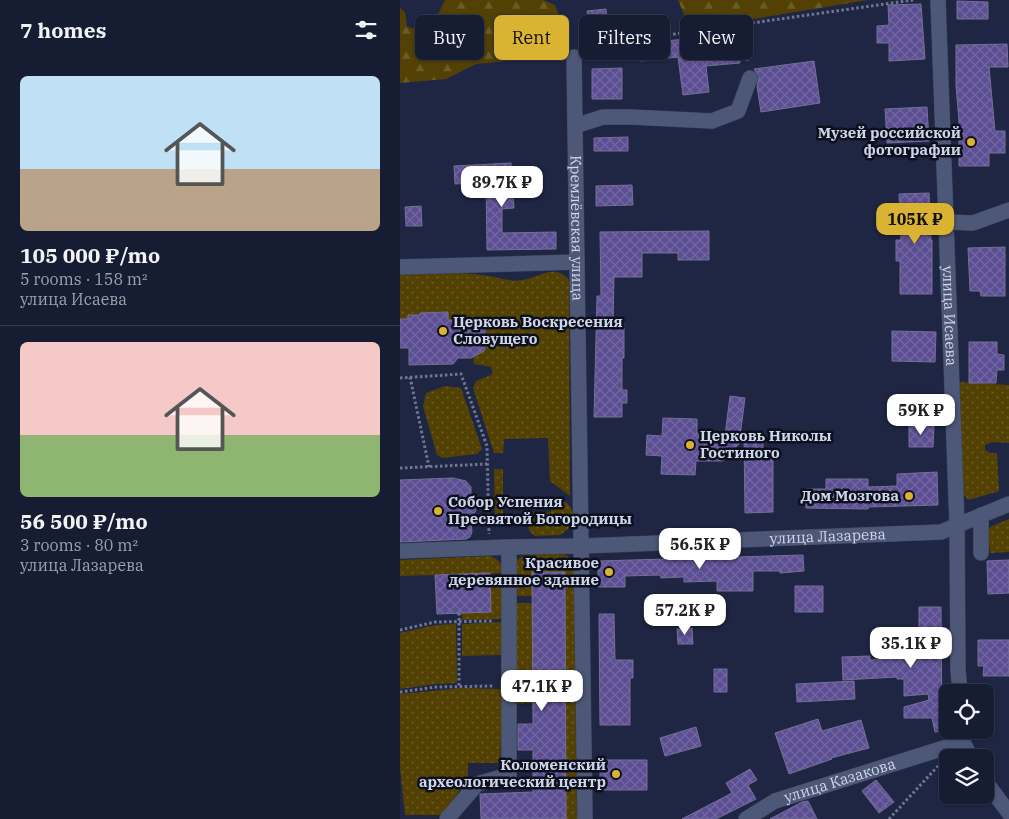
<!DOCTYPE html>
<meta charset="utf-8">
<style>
:root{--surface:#161c32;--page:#23293e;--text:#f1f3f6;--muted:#9ea1ac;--line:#353a4d;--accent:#dab333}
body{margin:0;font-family:"IBM Plex Serif",serif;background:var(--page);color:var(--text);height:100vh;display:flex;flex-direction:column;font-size:19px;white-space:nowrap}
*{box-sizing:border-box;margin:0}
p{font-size:16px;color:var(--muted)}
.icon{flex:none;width:28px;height:28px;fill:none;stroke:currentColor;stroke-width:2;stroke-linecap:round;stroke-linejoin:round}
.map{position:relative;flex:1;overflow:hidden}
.panel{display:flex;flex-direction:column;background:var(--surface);width:400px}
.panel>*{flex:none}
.hud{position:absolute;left:15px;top:15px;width:475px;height:45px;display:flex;gap:10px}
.tools{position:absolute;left:539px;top:684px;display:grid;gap:10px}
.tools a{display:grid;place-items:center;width:55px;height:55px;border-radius:8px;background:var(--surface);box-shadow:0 1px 4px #0004,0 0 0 1px var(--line);font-size:25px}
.price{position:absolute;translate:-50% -42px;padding:0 11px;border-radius:10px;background:#fff;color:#222;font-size:16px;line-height:32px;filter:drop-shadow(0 1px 2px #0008)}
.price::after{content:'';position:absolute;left:50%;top:30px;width:15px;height:11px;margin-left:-8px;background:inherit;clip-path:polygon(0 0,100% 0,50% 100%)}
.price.selected{background:var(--accent);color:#111}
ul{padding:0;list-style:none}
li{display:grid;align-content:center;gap:10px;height:265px;padding:0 20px}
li+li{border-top:1px solid var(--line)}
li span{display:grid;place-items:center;height:155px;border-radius:8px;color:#555}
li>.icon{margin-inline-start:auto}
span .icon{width:90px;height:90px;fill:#fffc;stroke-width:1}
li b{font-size:21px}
h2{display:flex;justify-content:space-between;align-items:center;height:60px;padding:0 20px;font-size:21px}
.pill{padding:0 18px;border-radius:8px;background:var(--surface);box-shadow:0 1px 4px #0004,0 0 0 1px var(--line);font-size:18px;line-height:45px}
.pill.selected{background:var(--accent);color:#111}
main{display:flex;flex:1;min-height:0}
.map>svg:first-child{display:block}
.green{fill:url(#green-dots)}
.forest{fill:url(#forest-firs)}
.building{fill:url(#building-cross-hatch);stroke:#757093}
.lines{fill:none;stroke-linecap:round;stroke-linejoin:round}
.minor-casing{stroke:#3c425a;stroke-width:16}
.path{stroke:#707790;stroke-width:3;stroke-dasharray:2.5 2.5;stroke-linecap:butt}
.minor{stroke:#4d5878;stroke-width:15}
.poi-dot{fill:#dab333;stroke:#0c101d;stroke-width:2}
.labels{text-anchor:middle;stroke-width:5;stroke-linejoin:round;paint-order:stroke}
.poi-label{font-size:15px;font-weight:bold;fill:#d0d6e9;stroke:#0c101d;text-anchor:end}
.street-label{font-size:15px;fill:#d0d6e9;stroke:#0c101d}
</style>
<main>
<section class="panel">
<h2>7 homes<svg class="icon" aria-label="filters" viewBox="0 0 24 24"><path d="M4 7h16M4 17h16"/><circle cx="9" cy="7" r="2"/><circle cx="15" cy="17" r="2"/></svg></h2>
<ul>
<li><span style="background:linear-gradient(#bfe0f5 60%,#b9a48a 0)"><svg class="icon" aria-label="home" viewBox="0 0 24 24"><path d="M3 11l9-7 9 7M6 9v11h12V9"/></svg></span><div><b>105 000 ₽/mo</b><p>5 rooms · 158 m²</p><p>улица Исаева</p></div></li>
<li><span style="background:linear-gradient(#f6c9c9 60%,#8fb573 0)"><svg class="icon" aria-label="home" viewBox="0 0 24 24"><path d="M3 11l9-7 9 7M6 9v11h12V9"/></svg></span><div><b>56 500 ₽/mo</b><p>3 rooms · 80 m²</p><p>улица Лазарева</p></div></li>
</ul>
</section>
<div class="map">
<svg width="609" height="819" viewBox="0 0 609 819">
<defs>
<pattern id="green-dots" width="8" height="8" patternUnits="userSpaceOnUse" patternTransform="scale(1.25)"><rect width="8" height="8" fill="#524103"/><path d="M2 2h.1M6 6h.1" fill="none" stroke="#6a5c28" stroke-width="1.8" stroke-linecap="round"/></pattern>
<pattern id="forest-firs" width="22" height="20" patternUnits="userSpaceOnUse" patternTransform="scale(1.25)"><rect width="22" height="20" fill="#524103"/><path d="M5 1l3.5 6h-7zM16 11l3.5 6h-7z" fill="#6a5c28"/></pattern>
<pattern id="building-cross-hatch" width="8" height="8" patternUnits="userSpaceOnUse" patternTransform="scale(1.25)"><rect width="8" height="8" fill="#5b4e93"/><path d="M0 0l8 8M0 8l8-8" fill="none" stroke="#7267a2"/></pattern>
</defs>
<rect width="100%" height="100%" fill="#1e2643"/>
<path class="green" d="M41,272C57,273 73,273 88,276C100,278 111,282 123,280C140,277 155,263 169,280L170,496L150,481L148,438L104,439L103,453H94L73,388L76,381L91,375L93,373L91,367L74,364L73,354L80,353L85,348V320H48L47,312L21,313L20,315H8V319H0V274Z
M558,382L609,385V443L592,442L585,445V450L590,453H597L599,491L569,500L562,494Z
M45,386L61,388L82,449L77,454L42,458L37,455L23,406L26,393Z
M94,469H103V516L151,512V504L154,499C169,498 176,512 173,525L160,535L135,536L129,531L128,522H95Z
M609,519V552L590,553L588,532L590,527Z
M158,554C167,554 172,557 174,566L177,819H166L165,572L132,596H115L116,562C124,550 146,554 158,554Z
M90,556C99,559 103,564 103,573L0,576V560Z
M90,586H103L102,619L62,620V613L91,612Z
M115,603H132V675H115Z
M102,622V655L62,656V624Z
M56,624L57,683L36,684L0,689V633L36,625Z
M133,682V703L115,704V683Z
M62,688L99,689L103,691L100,763H68V777L44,815H5L0,768V694Z"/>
<path class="forest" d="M45,0H143L155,5L160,19L145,54L123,61H107L76,64L46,79L0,83V8L5,12L7,27L30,31Z
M278,0H468L347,20L285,17Z"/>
<path class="building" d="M557,1L588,2V19H557Z
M521,4L525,59L489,61V43H477V26L489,25L488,5Z
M206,9L209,38L190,39L187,11Z
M338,35L340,63L306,66L309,92L283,95L278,57L241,61L239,44L303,37V38Z
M607,44L608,67H589L595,131H605V153H589V166H559V121L556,86V45Z
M414,61L420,103L361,112L357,86L359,77L354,69Z
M222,68V99H192V69Z
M527,107L529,141L487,143L485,109Z
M228,137V151H194V138Z
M111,163L114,208L102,209V233L156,232V249L87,250L86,182L55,184L54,166Z
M232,185L233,205L196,206V186Z
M529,193L531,240H532V294H500V261H496V240H501L499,194Z
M21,206L22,226H6L5,207Z
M309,231V260H278V253H242V277H214L213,324H224V358H222V390H227V403H222V417H194L197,296H201L200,232Z
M605,247V296H581L580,291H570L568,248Z
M48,312V320H85V348L84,351L71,358H58L53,364L9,365V348H0V319H8V315H20V313Z
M492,331L536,332L535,362L492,361Z
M569,342H597V354L604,355V370H597L596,383H569Z
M330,396L345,398L339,444L323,461H296L295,475L261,474L262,456L246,455L247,435L262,436L263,418L297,419V433L325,435Z
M509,425L534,426L533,447H509Z
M363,439V450H373V512L345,513L344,440Z
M537,472L538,505L468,507V509L406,508V489H426V479H468V487L497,486V474Z
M53,478L66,481L71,487V499L76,510L71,521L72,532L70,537L66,539L0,542V480Z
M403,555L404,571L380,573V571H353V591H317V581L284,582V577L261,578L260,575L225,576V587H198V561Z
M609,560V593L588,594L587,561Z
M132,572H165L166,819H81L80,794L133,792V750H118V724H133Z
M90,573L91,612L37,614L35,575Z
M395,586H423V612H395Z
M519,607H541L542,731L535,732L532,718H504V707L529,700L528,694L504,696V679H497V677L443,680L442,657L470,656V660L496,659V650L519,649Z
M199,614H214L215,660H233V678H230V725H200Z
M292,628L293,644H278L277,629Z
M578,640H609V676H583L584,666H578Z
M314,669H327V692H314Z
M454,681L455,699L397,702L396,684Z
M418,719L422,731L461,720L469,748L431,758L432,759L389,774L375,733Z
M296,727L301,746L265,756L260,738Z
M200,760H247V790H200Z
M350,769L357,780L348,785L356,799L316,819H282L332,793L326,783Z
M476,780L494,802L479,813L462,791Z
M408,801L417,819H370L402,802Z"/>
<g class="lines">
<defs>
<g id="minor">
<path id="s1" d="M538,0L557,525L558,670L560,692"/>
<path id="s2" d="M174,57L185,819"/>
<path d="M175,126L203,117H231L312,121L338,111L350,78"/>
<path d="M546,222L573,223L609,210"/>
<path d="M0,267L177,262"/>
<path d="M581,515V553"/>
<path id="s3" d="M0,551L109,547L182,546L541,532L609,504"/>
<path d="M562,730L563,742L571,758"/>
<path d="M585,781L609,813"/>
<path d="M47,819L77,784L109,775V547"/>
<path id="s4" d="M346,819L375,801L563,742"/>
</g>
</defs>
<use href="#minor" class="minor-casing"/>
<path class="path" d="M341,24L348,63
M184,47L513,0
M10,377L29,467
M0,378L61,374L87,446L89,534
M0,468L87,464
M59,613V686
M0,630L35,622L93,621
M0,692L36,687L94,686
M489,819L538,766"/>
<use href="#minor" class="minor"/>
</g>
<g class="poi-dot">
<circle cx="571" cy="142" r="5"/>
<circle cx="43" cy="331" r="5"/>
<circle cx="290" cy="445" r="5"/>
<circle cx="509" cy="496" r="5"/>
<circle cx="38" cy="511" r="5"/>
<circle cx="209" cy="572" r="5"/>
<circle cx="216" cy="774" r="5"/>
</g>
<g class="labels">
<g class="poi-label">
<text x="561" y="138">Музей российской<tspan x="561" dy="17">фотографии</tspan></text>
<text x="53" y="327" text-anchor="start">Церковь Воскресения<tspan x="53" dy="17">Словущего</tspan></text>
<text x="300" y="441" text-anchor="start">Церковь Николы<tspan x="300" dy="17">Гостиного</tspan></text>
<text x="499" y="501">Дом Мозгова</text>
<text x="48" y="507" text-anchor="start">Собор Успения<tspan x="48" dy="17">Пресвятой Богородицы</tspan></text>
<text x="199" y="568">Красивое<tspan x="199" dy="17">деревянное здание</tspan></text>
<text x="206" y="770">Коломенский<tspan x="206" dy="17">археологический центр</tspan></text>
</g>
<g class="street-label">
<text dy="5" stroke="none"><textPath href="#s2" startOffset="171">Кремлёвская улица</textPath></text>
<text dy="5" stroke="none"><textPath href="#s1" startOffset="316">улица Исаева</textPath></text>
<text dy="5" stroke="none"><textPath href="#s3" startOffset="428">улица Лазарева</textPath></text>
<text dy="5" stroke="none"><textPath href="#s4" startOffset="102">улица Казакова</textPath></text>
</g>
</g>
</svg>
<div class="tools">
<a><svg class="icon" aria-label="locate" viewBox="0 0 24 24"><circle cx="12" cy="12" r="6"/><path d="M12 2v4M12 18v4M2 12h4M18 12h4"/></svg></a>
<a><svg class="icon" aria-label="layers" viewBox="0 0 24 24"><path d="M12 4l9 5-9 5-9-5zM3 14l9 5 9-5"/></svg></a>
</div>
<b class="price" style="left:102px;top:208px">89.7K ₽</b>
<b class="price selected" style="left:515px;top:245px">105K ₽</b>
<b class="price" style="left:521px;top:436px">59K ₽</b>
<b class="price" style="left:300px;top:570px">56.5K ₽</b>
<b class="price" style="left:285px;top:636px">57.2K ₽</b>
<b class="price" style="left:511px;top:669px">35.1K ₽</b>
<b class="price" style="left:142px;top:712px">47.1K ₽</b>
<div class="hud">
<a class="pill">Buy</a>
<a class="pill selected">Rent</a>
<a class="pill">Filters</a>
<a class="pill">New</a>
</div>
</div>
</main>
